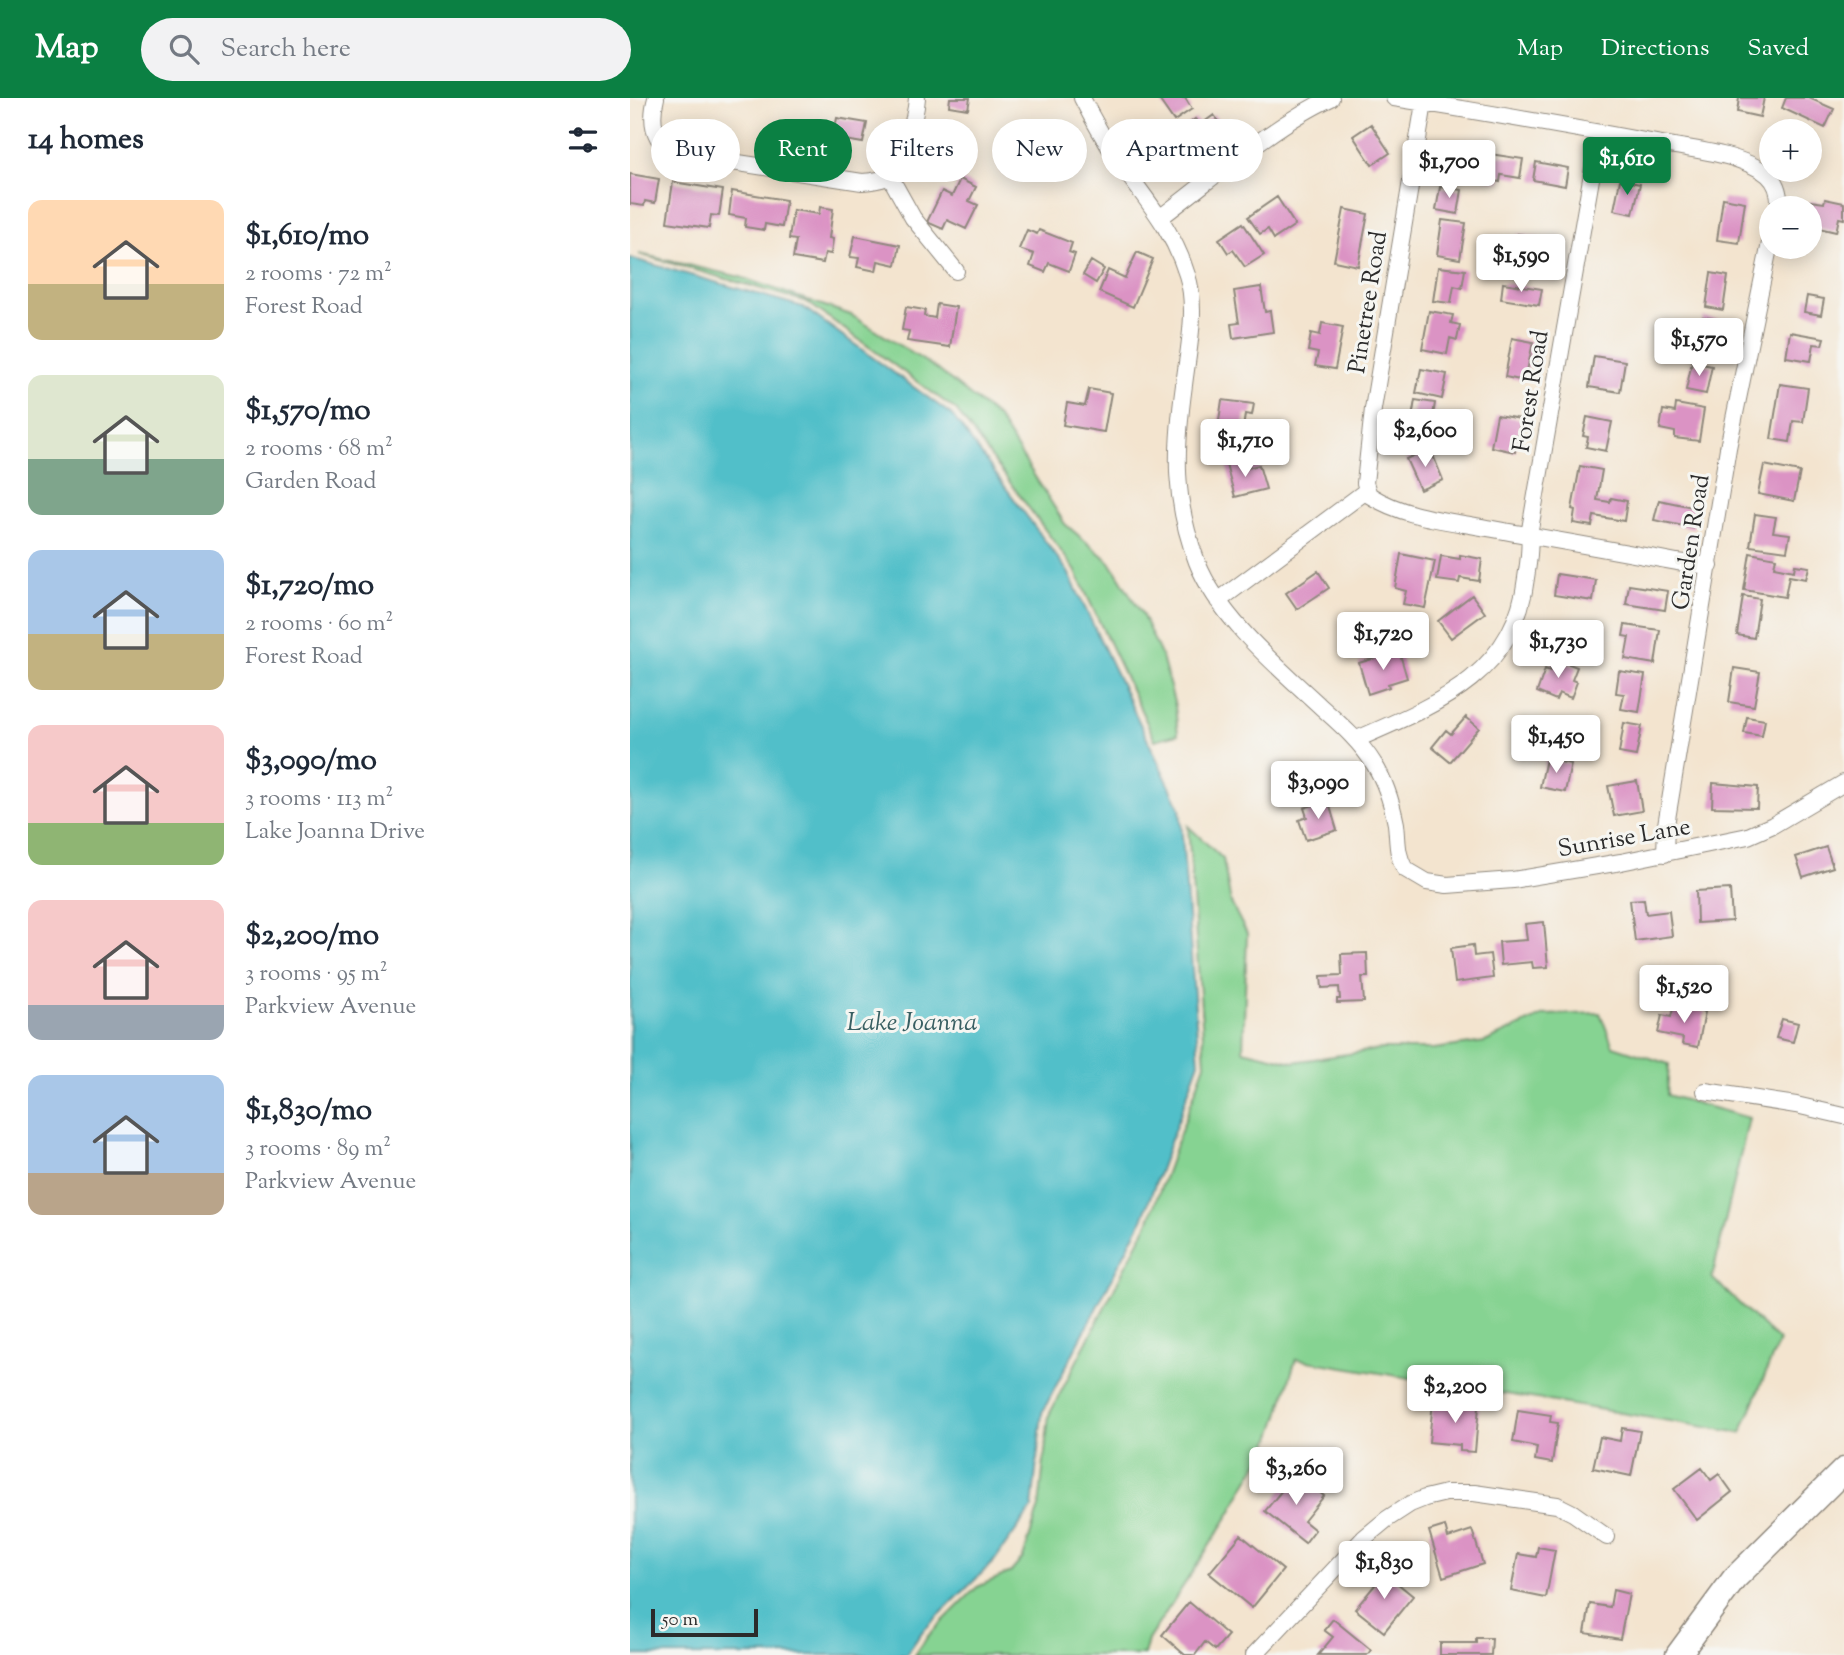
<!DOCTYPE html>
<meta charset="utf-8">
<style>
:root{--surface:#fff;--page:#f2f2f3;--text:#1f2937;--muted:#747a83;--accent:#0b8043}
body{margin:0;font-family:"Sorts Mill Goudy",serif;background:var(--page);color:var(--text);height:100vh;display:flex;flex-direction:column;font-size:26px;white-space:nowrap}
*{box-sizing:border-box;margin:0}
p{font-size:23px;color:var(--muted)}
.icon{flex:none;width:38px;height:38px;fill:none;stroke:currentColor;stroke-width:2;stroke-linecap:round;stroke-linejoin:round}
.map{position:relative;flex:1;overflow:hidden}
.panel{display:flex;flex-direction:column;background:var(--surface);width:630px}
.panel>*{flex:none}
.top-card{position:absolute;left:21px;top:21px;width:665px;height:63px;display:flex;gap:14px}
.tools{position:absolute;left:1129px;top:21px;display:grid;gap:14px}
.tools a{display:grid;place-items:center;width:63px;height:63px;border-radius:50%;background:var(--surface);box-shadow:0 4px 18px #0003;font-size:35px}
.scale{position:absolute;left:21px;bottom:18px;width:107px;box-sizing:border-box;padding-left:7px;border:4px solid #2b2b2b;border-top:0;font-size:19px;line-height:24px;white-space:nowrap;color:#2b2b2b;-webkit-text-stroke:5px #f6f6f2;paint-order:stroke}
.price{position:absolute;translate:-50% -60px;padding:0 16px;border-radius:7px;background:#fff;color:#222;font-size:23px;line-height:46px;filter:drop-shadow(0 2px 4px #0008)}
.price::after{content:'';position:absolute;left:50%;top:42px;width:21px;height:16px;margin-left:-10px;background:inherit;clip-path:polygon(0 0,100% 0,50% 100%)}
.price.selected{background:var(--accent);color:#fff}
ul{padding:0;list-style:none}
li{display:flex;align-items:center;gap:21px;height:175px;padding:0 28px}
li span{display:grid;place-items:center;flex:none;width:196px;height:140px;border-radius:14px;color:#555}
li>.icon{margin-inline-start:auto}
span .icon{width:84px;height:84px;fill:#fffc;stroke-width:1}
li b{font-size:30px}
h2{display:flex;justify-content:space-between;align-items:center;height:84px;padding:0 28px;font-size:30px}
.pill{padding:0 24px;border-radius:32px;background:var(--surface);box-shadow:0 4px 18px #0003;font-size:24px;line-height:63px}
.pill.selected{background:var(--accent);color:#fff}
header{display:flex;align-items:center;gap:42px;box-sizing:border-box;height:98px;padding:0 35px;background:var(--accent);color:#fff}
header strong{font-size:33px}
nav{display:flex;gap:38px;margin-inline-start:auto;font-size:24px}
.search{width:490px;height:63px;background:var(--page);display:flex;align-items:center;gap:18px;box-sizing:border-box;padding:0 24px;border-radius:38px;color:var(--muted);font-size:26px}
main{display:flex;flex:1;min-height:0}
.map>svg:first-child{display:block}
.green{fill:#86d392;stroke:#587f5e;stroke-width:2}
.water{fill:#51bfc9;stroke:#3e757a;stroke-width:2}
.building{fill:#db93c4}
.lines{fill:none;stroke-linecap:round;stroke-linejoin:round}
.street-casing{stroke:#8f887d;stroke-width:18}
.primary-casing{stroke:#8f887d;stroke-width:27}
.street{stroke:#fff;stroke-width:16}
.primary{stroke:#fff;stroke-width:24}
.labels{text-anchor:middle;stroke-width:6;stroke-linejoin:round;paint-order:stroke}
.street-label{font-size:24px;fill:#2b2b2b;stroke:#f6f6f2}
.water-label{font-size:26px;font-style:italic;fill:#385f62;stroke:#f6f6f2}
</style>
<header>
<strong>Map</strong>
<div class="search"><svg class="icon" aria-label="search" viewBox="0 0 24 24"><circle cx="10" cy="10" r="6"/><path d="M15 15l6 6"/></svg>Search here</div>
<nav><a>Map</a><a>Directions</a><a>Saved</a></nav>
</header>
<main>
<section class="panel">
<h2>14 homes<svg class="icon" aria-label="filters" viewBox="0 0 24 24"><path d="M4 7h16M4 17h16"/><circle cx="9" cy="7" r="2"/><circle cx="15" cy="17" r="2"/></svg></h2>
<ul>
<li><span style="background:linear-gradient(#ffd9b3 60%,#c2b280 0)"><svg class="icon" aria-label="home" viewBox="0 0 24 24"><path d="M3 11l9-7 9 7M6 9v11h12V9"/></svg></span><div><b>$1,610/mo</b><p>2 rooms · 72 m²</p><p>Forest Road</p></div></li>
<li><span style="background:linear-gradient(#dfe7d0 60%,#7fa58c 0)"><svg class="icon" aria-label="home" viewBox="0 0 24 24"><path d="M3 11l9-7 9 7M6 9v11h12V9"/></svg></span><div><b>$1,570/mo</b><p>2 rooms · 68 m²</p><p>Garden Road</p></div></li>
<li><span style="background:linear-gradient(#a9c7e8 60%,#c2b280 0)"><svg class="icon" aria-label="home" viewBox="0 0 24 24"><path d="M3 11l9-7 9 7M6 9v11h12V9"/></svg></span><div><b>$1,720/mo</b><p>2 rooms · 60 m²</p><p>Forest Road</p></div></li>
<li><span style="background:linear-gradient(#f6c9c9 70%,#8fb573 0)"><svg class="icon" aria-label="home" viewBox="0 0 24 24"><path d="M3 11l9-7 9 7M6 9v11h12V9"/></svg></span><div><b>$3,090/mo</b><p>3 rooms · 113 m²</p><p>Lake Joanna Drive</p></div></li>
<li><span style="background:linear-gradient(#f6c9c9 75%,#9aa5b1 0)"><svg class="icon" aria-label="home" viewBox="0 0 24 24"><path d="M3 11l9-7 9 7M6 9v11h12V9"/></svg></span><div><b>$2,200/mo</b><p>3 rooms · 95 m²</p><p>Parkview Avenue</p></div></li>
<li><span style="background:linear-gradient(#a9c7e8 70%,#b9a48a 0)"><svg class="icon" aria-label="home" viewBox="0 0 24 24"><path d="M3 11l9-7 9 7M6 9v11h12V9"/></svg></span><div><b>$1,830/mo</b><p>3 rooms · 89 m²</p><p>Parkview Avenue</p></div></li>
</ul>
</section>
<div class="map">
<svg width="1214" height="1557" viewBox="0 0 1214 1557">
<rect width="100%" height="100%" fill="#f6f6f2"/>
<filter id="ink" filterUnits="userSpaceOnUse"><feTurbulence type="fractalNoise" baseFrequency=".0143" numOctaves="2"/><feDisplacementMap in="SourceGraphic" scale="14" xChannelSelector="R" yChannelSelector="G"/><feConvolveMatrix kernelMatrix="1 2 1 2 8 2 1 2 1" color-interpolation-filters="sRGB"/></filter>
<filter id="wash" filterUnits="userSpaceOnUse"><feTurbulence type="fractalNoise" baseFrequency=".00686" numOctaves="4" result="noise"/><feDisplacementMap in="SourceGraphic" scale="28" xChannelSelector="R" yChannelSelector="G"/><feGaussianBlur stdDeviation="1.57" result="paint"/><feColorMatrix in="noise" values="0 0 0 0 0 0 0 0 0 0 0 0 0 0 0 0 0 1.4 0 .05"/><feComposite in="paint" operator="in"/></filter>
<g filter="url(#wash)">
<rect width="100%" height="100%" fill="#f3e4cf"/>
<path class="green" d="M9,156L110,179L221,217L307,271L367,319L435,426L480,464L512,516L532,559L545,608L548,636L525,642L445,472L326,312L177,204Z
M558,728L593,761L601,805L617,836L613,952L663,964L752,951H804L855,944L914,917L970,915L983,948L1039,966L1037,997L1119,1020L1082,1180L1149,1243L1111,1335L666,1261C657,1287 651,1315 641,1340C630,1367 612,1387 602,1413L518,1542L514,1557H285L298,1538L347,1489L381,1474L393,1460L409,1409L419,1317L518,1125L575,966Z"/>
<path class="water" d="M0,160L173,209L322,317L438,474L550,710L569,964L512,1122L412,1315L402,1410L364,1463L292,1534L276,1557H0Z"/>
<g id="blocks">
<path class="building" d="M320,0H340L338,11L319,8Z
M528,0H555L562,11L544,23Z
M1109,0H1134L1130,19L1107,14Z
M1156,0H1179L1204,11L1195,30L1152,10Z
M584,17L599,37L565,63L546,36L565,21L570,27Z
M207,20L237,25L233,45L203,40Z
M741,26L760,55L742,67L723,38Z
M425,29L448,60L431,73L408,42Z
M823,47L839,50L835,73L819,70Z
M860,56L893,61L890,80L871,77L870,84L855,81Z
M906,64L938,70L935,88L903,82Z
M0,76L29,81L25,105L15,103L14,108L0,106Z
M330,81L346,89L339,103L348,107L336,131L317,122L313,131L297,124L312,93L322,98Z
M990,82L1010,86L1003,116L984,112Z
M43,84L93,92L89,118L81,117L79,130L37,124Z
M810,89L832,92L828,116L806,112Z
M102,93L156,102L152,129L135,126L134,132L115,129L116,120L99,117Z
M647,99L665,127L644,141L638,131L630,136L618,119Z
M1093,100L1115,104L1109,145L1087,142Z
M1195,101L1214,105V121L1209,120L1206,134L1180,128V103L1194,105Z
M190,109L203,111L199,140L203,141L201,156L195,155L193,165L163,160L166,142L159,141L163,112L189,116Z
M714,111L738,116L728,168L704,163Z
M812,122L836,125L830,161L807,157Z
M613,125L634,157L615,169L603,152L598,155L589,141Z
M397,132L407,136L409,132L442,145L439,154L445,156L439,173L419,165L415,174L400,168L404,156L389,151Z
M888,136L910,140L904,175L882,171Z
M225,138L270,147L266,167L248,163L246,173L227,169L229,160L220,159Z
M507,154L523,161L503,209L469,194L478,172L495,180Z
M461,163L474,171L466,185L453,177Z
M808,169L835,172L832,190L824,188L821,205L803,203Z
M1081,175L1098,178L1093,212L1076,209Z
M873,185L912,191L909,207L871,201Z
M631,189L635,214L640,213L643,234L603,240L601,226L609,225L604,193Z
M1177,198L1194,201L1191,217L1174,214Z
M307,206L326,209L320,249L277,243L279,233L272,232L276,209L295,212L294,218L305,220Z
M799,213L823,217L821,225L830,227L827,242L820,240L817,256L792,251Z
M1073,219L1091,222L1085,254L1067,250Z
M692,225L713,229L705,271L685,268L688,255L678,253L681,235L690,237Z
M1160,234L1194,240L1192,247L1184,246L1181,263L1156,259Z
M882,240L903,244L895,283L875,279Z
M964,258L995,263L990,294L959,289Z
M1062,264L1082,268L1076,296L1056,292Z
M791,271L817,276L812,301L786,295Z
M1150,286L1178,290L1173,324L1163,323L1160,344L1141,341Z
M459,291L481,295L474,334L433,327L437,305L455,308Z
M592,302L624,306L622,317L615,316L612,339L587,336Z
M785,302L805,305L803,318L814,320L811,335L805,334L803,343L784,339L786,327L781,326Z
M1046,306L1074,311L1069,343L1045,340V334L1030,331L1033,312L1045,314Z
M867,317L891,321L885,354L861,349Z
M957,319L982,324L976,353L956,349L958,339L953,338Z
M800,350L813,382L790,392L776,361Z
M612,362L614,371L629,367L636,391L605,399L596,366Z
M1134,367L1170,374L1164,403L1128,396Z
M950,368L972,372L967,402L980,404L981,400L997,403L994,423L964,418L962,428L943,425L945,412L942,411Z
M1029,402L1067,410L1063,430L1024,422Z
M1125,416L1146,419L1143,434L1160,436L1157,453L1120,448Z
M1120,455L1146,460L1144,469L1164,473L1165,467L1179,469L1176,481L1159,478L1155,499L1114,492Z
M771,456L805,463L795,510L773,506L776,493L765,490Z
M830,457L852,461L849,483L830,480L829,485L807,482L811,458L830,461Z
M688,473L699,490L667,511L656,495Z
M927,476L966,482L963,503L924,497Z
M999,487L1038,493L1035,512L996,506Z
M842,497L855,515L821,540L808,523Z
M1113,498L1130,501L1124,540L1107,537Z
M995,527L1030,532L1025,566L995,561L999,539L993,538Z
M769,553L777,580L758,586L759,589L738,596L729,565Z
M924,560L947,569L942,582L947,584L941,600L929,595L926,602L907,594L915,571L920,573Z
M1104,570L1130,574L1124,608L1099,604Z
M989,573L1015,577L1009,614L991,611L994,596L986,595Z
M836,619L849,630L820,664L802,649L816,632L821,636Z
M1117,619L1135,622L1132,638L1114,635Z
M994,625L1012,628L1006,658L989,655Z
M916,661L941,666L935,694L910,689Z
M1007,683L1012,713L984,718L978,688Z
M1083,685L1128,689L1127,710L1082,709Z
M698,702L707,732L676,742L669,722L677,719L674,710Z
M1196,749L1203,769L1173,779L1166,759Z
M1100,791L1102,823L1067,825L1066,793Z
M1014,801L1016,816L1039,813L1042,838L1005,843L1000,802Z
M914,824L918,869L903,870L902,864L871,867L869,844L897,842L895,826Z
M843,847L844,858L860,856L863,880L825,885L821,850Z
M737,855L738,879H732L734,904L707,905V901H710L709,889L692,890L691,878L712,877L711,856Z
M1044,907L1075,914L1068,949L1052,946L1053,940L1028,935L1032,917L1041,919Z
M1152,921L1168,925L1163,944L1146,940Z
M803,1303L849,1308L845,1354L830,1353V1347L799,1344Z
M888,1312L921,1317L920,1324L928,1325L922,1365L905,1362L907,1349L883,1344Z
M992,1330L1010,1333L1001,1378L963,1370L970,1339L990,1343Z
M1072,1370L1081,1382L1089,1376L1102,1394L1067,1422L1044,1391Z
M666,1375L694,1398L674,1423L685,1432L675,1445L635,1413Z
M815,1428L818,1440L842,1432L853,1466L813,1479L799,1433Z
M611,1437L653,1472L622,1510L579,1475Z
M908,1449L925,1452L916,1500L881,1493L888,1456L906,1459Z
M750,1471L783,1498L754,1534L725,1511L745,1487L741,1483Z
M983,1492L999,1496L990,1541L955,1535L960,1506L980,1509Z
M559,1504L598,1537L585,1552L575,1544L565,1557H555L532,1537Z
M703,1521L741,1552L737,1557H688L703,1539L694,1532Z
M846,1540H862L861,1557H810V1545H846Z"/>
</g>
</g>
<g filter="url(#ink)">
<use href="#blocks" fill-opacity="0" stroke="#8f887d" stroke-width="2"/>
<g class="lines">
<defs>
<path id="street" d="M26,0C20,22 23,42 43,55L232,84C267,82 266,73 277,44C282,29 286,15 287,0
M452,0C463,22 475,43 489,64C516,102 543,131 557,177C568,210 558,253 554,287C545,353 543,401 567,464C589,520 647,568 690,608C710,626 730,643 744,666C755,683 762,706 766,726C768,742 766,756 775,771L797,784L817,787L883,782L991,764L1118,738L1143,727L1214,685
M764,0C848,13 932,28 1015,43C1051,50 1109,54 1138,77C1148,86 1150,97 1149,110
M794,5L743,311L735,385L739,397C776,420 815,422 857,430C920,441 984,452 1047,464L1080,468
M259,77L283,120L326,173
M531,119C583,80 643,27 701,0
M588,503L736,393
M727,641C805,607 885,577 896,480C898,466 901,451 899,437L969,35
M1035,756L1036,727L1098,350L1141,140
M1075,993L1166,1007L1214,1018
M624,1557L734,1440L757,1421L780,1406L795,1400L816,1395H844L927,1407L943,1415L977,1439"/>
<path id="primary" d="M1048,1557L1104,1481L1214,1372"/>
</defs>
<use href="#street" class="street-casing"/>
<use href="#primary" class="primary-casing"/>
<use href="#street" class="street"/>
<use href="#primary" class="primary"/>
</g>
</g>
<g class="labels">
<g class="street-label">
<text transform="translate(737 204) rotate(-81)" y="8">Pinetree Road</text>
<text transform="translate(900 293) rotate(-81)" y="8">Forest Road</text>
<text transform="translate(1060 444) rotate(-81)" y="8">Garden Road</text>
<text transform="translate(994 739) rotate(-10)" y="8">Sunrise Lane</text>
</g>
<g class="water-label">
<text x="282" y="932">Lake Joanna</text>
</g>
</g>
</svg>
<div class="tools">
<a>+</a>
<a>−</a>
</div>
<div class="scale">50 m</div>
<b class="price selected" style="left:997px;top:99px">$1,610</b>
<b class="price" style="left:819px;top:102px">$1,700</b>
<b class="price" style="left:891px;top:196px">$1,590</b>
<b class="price" style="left:1069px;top:280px">$1,570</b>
<b class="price" style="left:795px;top:371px">$2,600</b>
<b class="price" style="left:615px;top:381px">$1,710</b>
<b class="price" style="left:753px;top:574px">$1,720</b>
<b class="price" style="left:928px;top:582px">$1,730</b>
<b class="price" style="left:926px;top:677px">$1,450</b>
<b class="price" style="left:688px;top:723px">$3,090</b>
<b class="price" style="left:1054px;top:927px">$1,520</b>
<b class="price" style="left:825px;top:1327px">$2,200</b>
<b class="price" style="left:666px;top:1409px">$3,260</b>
<b class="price" style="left:754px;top:1503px">$1,830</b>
<div class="top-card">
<a class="pill">Buy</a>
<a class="pill selected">Rent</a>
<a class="pill">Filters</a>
<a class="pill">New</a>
<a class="pill">Apartment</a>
</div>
</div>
</main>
